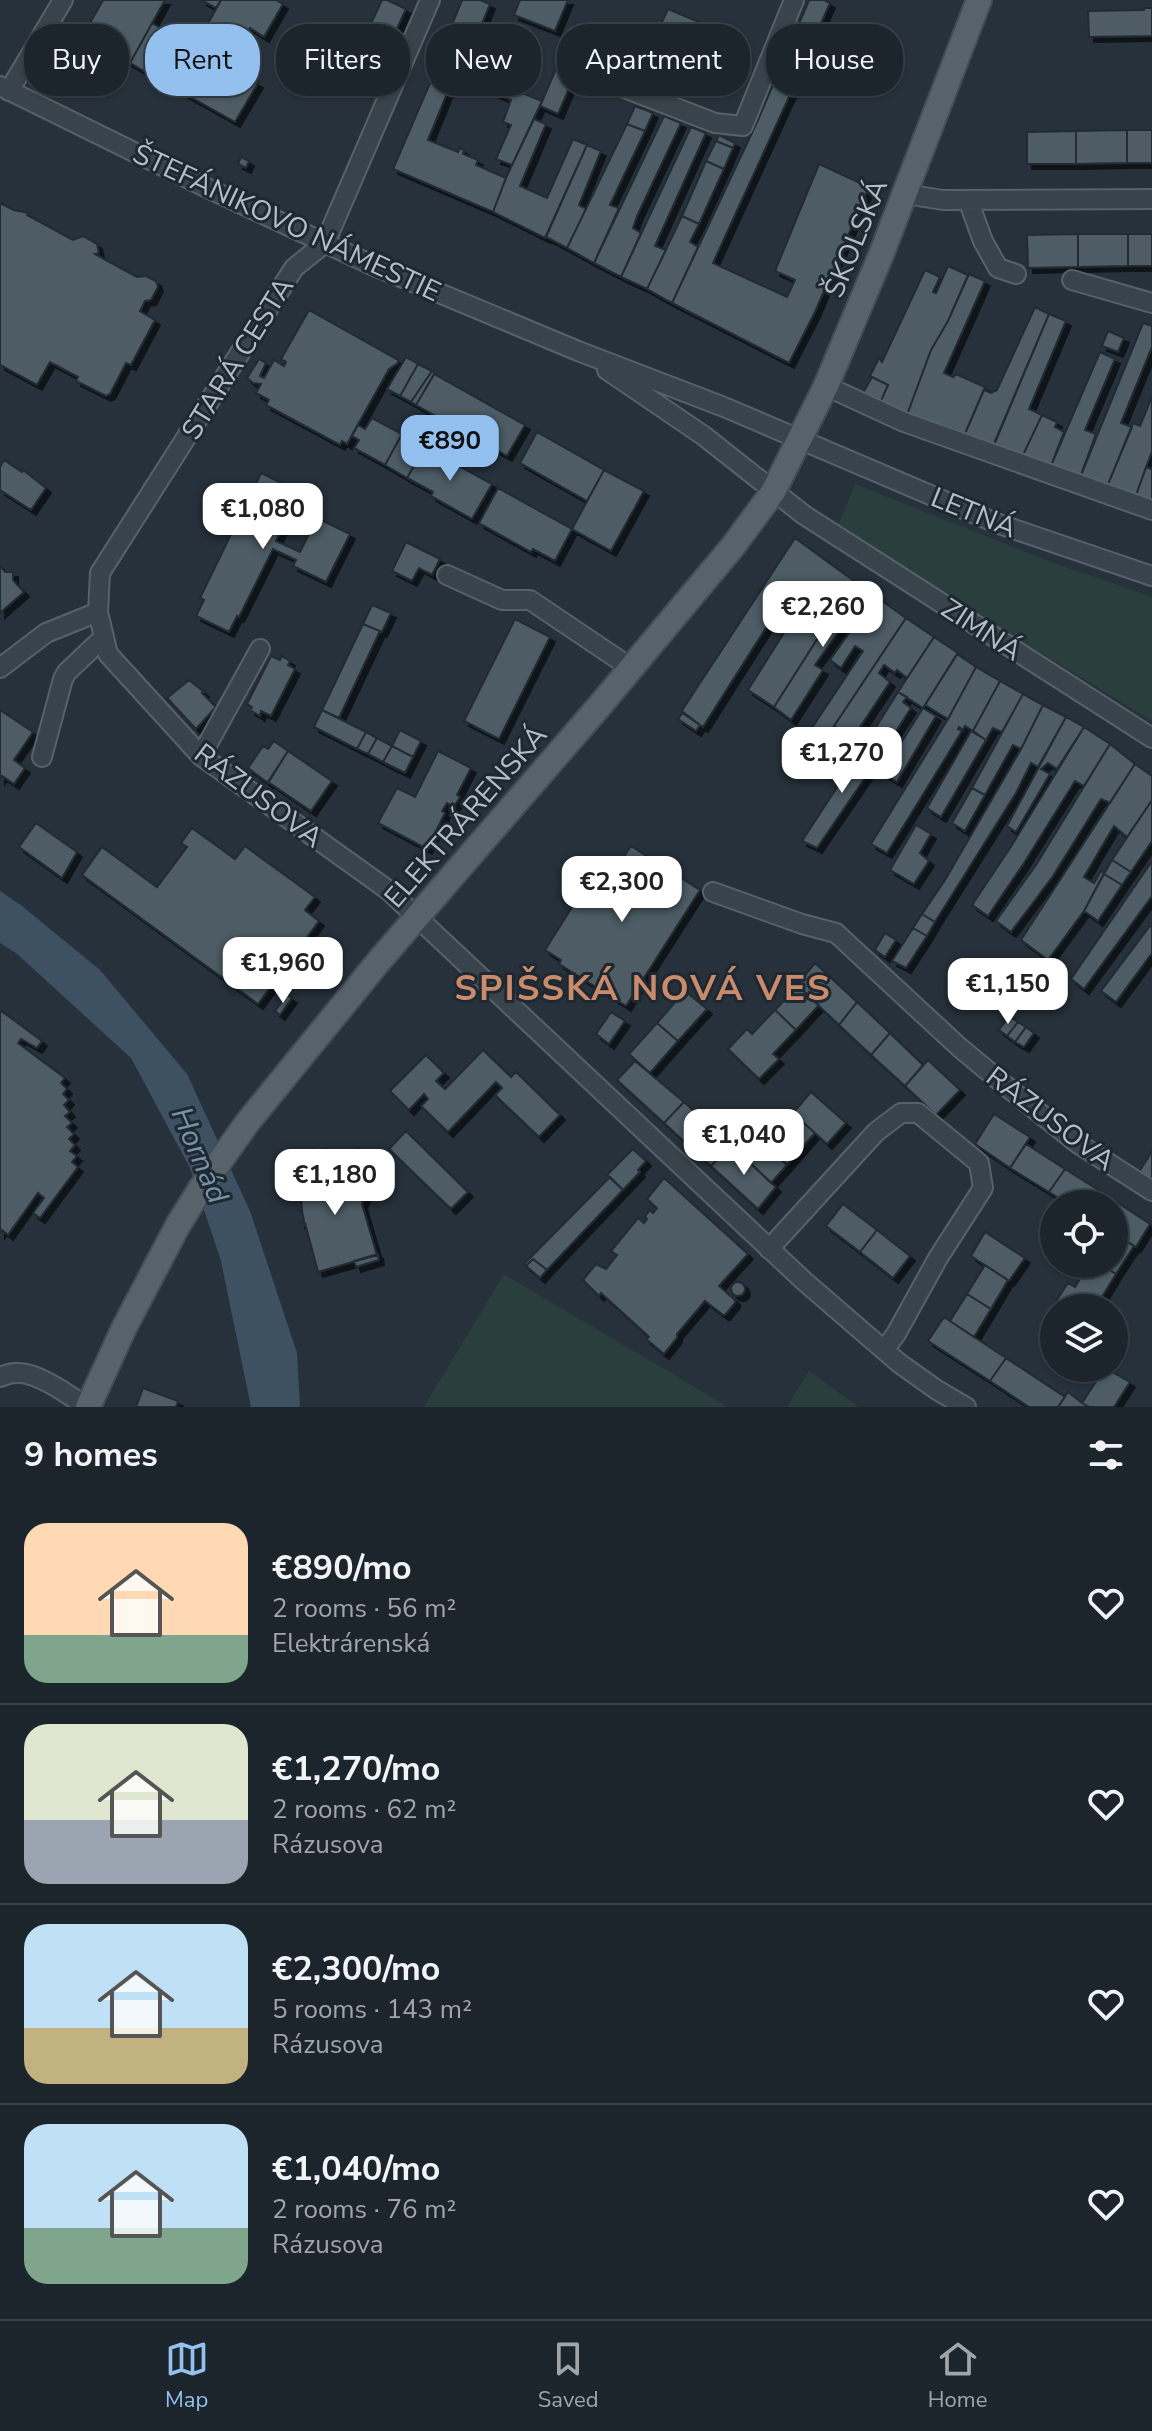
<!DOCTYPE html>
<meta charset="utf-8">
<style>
:root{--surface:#1c252c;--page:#252d34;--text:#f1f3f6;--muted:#a0a5a9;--line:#3a4248;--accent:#93c0ee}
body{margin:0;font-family:"Nunito Sans",sans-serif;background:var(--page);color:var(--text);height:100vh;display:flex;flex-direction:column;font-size:30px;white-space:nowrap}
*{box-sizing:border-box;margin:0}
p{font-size:26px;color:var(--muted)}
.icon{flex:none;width:44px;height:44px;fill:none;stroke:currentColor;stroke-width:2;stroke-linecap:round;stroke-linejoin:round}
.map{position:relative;height:1407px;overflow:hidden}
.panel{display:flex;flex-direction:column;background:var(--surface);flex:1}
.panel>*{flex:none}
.top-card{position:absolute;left:24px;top:24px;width:1104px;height:72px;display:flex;gap:16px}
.controls{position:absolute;left:1040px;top:1190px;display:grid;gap:16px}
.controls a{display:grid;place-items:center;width:88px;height:88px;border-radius:50%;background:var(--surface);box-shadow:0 2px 6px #0004,0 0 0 2px var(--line);font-size:40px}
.price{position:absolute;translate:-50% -68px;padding:0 18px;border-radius:16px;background:#fff;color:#222;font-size:26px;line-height:52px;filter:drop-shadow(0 2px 4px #0008)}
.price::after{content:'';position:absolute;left:50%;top:48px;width:24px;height:18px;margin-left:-12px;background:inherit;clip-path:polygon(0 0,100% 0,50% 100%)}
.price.selected{background:var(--accent);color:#111}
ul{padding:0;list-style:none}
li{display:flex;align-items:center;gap:24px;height:200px;padding:0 24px}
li+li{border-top:2px solid var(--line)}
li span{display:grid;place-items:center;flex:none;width:224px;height:160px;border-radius:24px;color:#555}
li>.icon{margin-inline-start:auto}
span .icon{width:96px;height:96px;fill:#fffc;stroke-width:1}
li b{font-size:34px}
h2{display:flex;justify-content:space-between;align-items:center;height:96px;padding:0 24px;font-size:34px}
.pill{padding:0 28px;border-radius:32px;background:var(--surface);box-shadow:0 2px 6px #0004,0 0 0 2px var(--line);font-size:28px;line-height:72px}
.pill.selected{background:var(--accent);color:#111}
.tabs{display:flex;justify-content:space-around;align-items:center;height:112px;border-top:2px solid var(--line);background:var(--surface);font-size:22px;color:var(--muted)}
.tabs a{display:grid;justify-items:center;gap:4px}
.tabs .selected{color:var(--accent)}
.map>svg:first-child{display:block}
.green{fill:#293e3d}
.water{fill:#3d5162}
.building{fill:#4e5c65;stroke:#202a32;stroke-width:2;filter:url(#shadow)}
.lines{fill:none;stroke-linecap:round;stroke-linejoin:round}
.minor-casing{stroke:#576169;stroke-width:22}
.major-casing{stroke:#424c54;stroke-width:28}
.minor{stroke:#39434b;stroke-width:18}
.major{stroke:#58626b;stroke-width:24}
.labels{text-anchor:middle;stroke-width:6;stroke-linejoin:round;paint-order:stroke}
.street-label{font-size:28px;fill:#b5bec6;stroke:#1e2830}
.water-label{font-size:30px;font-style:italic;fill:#7992a7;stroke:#1e2830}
.district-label{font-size:36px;font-weight:bold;letter-spacing:2px;fill:#ca8b6c;stroke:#1e2830}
</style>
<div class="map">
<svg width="1152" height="1407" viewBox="0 0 1152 1407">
<defs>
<filter id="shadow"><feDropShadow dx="5" dy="5" stdDeviation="0" flood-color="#0009"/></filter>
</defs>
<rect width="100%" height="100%" fill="#26313b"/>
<path class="green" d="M855,484L1046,560L1152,597V721L905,570L838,526Z
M504,1274L728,1407H424Z
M809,1371L859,1407H787Z"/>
<path class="water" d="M0,891L22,906L100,970L187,1074L250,1211L297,1353L300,1407H251L221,1261L190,1168L131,1058L16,953L0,943Z"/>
<path class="building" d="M103,0H165L130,63L82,37Z
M201,0H221L216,8Z
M221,0H276L283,4L264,37L250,28L228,66L195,47Z
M382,0H387L406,9L394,35L381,29L379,35L368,30Z
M462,0H480L490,4L459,80L434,69Z
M520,0H568L555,31L514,15Z
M809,0H824L830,3L798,76L803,78L799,88L794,86L713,263L787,297L795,280L775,271L819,164L869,187L815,312L789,363L672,303L758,120Z
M1144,8H1152V36L1089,37L1088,11L1144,10Z
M668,9L699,22L697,28L703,31L706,25L736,38L716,84L647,54Z
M152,23L258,83L235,122L130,63Z
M575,25L593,33L558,114L540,106Z
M485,78L542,101L512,165L496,159L511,125L503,122L511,100L481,87Z
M430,83L448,91L428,140L458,152L460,148L464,150L463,154L478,160L476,165L506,178L493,212L393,169Z
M635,106L653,113L645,131L627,124Z
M664,116L681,123L637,216L633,228L641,233L621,277L594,263Z
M534,119L546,124L520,186L547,198L573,139L587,145L545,238L493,212L506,178Z
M627,124L645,131L610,205L619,208L594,263L567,248Z
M691,127L706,133L655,246L666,250L647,289L621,277Z
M1127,130H1152V163H1127Z
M1127,130V163L1076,164V131Z
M1076,131V164H1027V132Z
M719,135L735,143L733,148L716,141Z
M716,141L733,148L724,169L706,161Z
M587,145L601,151L579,205L586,209L567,248L546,237Z
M241,157L249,161L246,168L238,164Z
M706,161L724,169L699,224L682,216Z
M0,203L14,210L29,213L27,215L73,240L83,236L97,244L99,253L95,254L137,277L146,276L156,281L158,287L151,300L145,301L140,311L155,320L131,365L126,363L110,394L106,396L76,381L78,377L50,362L37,385L0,365Z
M682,216L699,224L690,242L698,247L672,303L647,289Z
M1078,234V267L1028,268L1027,235Z
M1078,234H1128V266L1078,267Z
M1128,234H1152V266H1128Z
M948,266L968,275L948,321L931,350L907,415L880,403L888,385L872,377L869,378L879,358L882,362L925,270L940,277L933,292L936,293Z
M969,274L985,281L944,373L953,377L956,374L985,387L964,436L907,415L931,350L948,321Z
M1035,307L1049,314L993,446L964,436L984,390L991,393L997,390Z
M309,310L398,360V363L389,369L347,444L342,441L340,445L266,405L269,400L256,393L261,384L253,383L247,378L259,359L266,363L260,376L264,378L274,360L284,366L286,362L281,359Z
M1049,314L1066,321L1029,409L1042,415L1023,455L994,445Z
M1143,323L1152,326V347L1121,423L1132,427L1106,489L1079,480Z
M1108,331L1124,338L1118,352L1102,346Z
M1100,352L1115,359L1085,430L1096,434L1079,480L1050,468Z
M406,357L418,364L400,396L387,389Z
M418,364L432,371L411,402L400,396Z
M432,371L435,373L416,405L411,402Z
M434,374L525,425L507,456L416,405Z
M872,377L888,385L880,403L862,395Z
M1152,397V451L1135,498L1106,489L1133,423L1140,426Z
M1042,415L1057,422L1055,427L1064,432L1050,468L1023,455Z
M372,418L402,434L385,465L354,448L359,440L352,436L358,425L365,429Z
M537,432L604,470L587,501L520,463Z
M402,434L425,447L407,478L385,465Z
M425,447L492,484L472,519L431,496L433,492L407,478Z
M4,460L22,472L23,470L46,488L31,510L0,490V467Z
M1146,467L1151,469L1152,467V503L1135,498Z
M604,470L644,491L611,551L572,529Z
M261,473L300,492L276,541L300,552L317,518L350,534L326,582L293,566L296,560L273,549L239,617L237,616L229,632L196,616L204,600L200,598L234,528L223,523L231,506L243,512Z
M498,488L572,529L555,561L533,549L531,552L479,523Z
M795,538L854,581L774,707L748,690L797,612L783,601L703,727L681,712Z
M406,542L440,559L432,575L419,568L412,581L392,571Z
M0,566L5,572H13V580L24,592L0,613Z
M854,581L875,596L850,631L843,626L815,665L823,670L791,720L774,707Z
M875,596L906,618L824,741L810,731L863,651L855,646L841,668L830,660Z
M372,605L391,613L382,632L363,624Z
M906,618L934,637L907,678L897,670L895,673L884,665L879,673L890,682L852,739L834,726Z
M515,619L550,637L499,739L464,721Z
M363,624L380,631L339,718L322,710Z
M934,637L958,653L923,708L898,692Z
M957,654L976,667L948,719L925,705Z
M271,656L280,660L282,656L290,661L288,665L295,669L271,716L261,711L260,716L250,710L252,707L247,704Z
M976,667L1000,681L973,731L965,726L963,730L959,727L958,729L962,731L887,853L871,844L948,719Z
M189,680L204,692L202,693L216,707L196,729L167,698Z
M1000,681L1023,694L1002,732L993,728L986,740L973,731Z
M898,692L907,697L903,702L911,708L882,753L866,743Z
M1023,694L1043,705L1021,749L1013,745L985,795L972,788Z
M1043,705L1066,717L1038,767L1031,763L1016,793L935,922L922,914L945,880L1021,749Z
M923,708L936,716L897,782L882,773Z
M0,710L33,732L14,760L25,768L14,784L2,776L0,779Z
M322,710L366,732L357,749L314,727Z
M683,712L700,725L696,731L678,719Z
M1066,717L1084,727L1057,769L1048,763L1041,769L1050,774L1016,832L1007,826Z
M1084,727L1110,744L1084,786L1075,781L1024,863L988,916L972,905L1012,845Z
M400,730L421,741L413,757L392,746Z
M971,731L986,740L941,817L927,808Z
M366,732L377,738L368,754L357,749Z
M377,738L392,746L383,762L368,754Z
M274,741L288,751L268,783L248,768L263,746L268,749Z
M866,743L882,753L817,848L802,841Z
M1110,744L1135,764L1110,803L1101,799L1053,876L1011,932L996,921L1036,865Z
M392,746L413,757L405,773L383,762Z
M288,751L332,781L311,811L268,782Z
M438,751L471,768L457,795L460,797L454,807L447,803L442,811L445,813L427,849L378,823L397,788L415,797Z
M1135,764L1152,776V800L1127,837L1114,826L1084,877L1094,883L1101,871L1104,873L1084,911L1048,960L1021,940Z
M972,788L985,795L965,831L952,823Z
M1152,800V841L1131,872L1112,860Z
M36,823L77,852L62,878L19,847Z
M916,825L931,834L920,853L929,861L914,884L890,870Z
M192,828L235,859L245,846L315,897L305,910L319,921L258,1004L82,875L102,847L157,887L187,847L181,843Z
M631,846L700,890L626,1006L559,964L561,960L545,950L603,858L617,867Z
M1112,860L1131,872L1122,885L1104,874Z
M1152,861V896L1084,989L1071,979Z
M1104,874L1122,885L1098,921L1084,911Z
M922,914L935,922L927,936L913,928Z
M1152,923V953L1116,1002L1101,991Z
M913,928L927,936L906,968L892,961Z
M885,933L896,940L885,957L875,950Z
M815,963L857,1002L839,1025L797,985Z
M798,986L819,1005L796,1030L775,1010Z
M685,991L707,1009L678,1041L657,1023Z
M287,995L292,998L280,1015L275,1011Z
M857,1002L890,1033L871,1055L839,1025Z
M0,1010L42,1041L37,1048L21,1039L18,1043L65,1078L61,1083L67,1089L63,1094L69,1100L64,1105L70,1112L65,1116L72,1123L67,1127L74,1134L69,1139L75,1145L70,1151L77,1156L72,1162L78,1167L40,1218L33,1213L44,1198L38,1193L8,1235L2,1230L0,1233Z
M775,1010L796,1030L773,1054L779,1059L759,1079L728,1049L747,1029L752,1034Z
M611,1012L625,1021L609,1044L596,1034Z
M1009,1016L1018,1022L1007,1036L999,1030Z
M1018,1022L1026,1027L1015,1042L1007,1036Z
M657,1023L678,1041L650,1073L629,1054Z
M1026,1027L1034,1033L1024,1047L1015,1042Z
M890,1033L923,1065L905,1086L871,1055Z
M483,1050L511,1077L516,1072L560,1115L539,1137L495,1095L502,1088L496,1082L448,1132L421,1106L428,1099L424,1094L409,1110L390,1091L426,1055L444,1073L436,1081L445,1089Z
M928,1060L960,1090L936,1115L905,1086Z
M635,1061L684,1102L664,1123L617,1080Z
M811,1092L846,1123L827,1144L793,1113Z
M684,1102L731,1145L711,1166L664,1123Z
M794,1114L815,1133L787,1165L766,1145Z
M994,1114L1030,1137L1010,1168L975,1144Z
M406,1131L468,1192L451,1209L389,1149Z
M1026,1144L1065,1169L1049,1192L1010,1168Z
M731,1145L776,1187L758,1209L711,1166Z
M766,1145L787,1165L771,1183L750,1163Z
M328,1148L326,1160L365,1197L362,1204L377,1255L318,1272L305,1223H299L304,1221L302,1211L297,1210H302L301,1199H296L301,1198L303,1188L298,1186H304L307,1176L303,1173L308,1175L316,1161L314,1149L317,1152Z
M358,1148L369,1158L372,1157L370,1159L374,1163L376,1160L375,1164L386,1175L370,1191L342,1164H345L351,1157L350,1155L352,1156L358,1150Z
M633,1149L646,1161L638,1170L640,1172L623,1190L607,1175Z
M1152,1151V1181L1139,1172Z
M1065,1169L1103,1193L1095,1204H1068L1049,1192Z
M610,1177L623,1190L547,1270L533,1259L526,1266L524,1264Z
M664,1178L748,1254L719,1286L735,1300V1303L725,1315H723L705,1301L677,1334V1338L664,1354L646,1339L649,1337L601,1293L599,1296L583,1280L596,1264L606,1269L617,1255L611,1251L638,1218L644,1223L647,1219L645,1216L650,1210L653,1213L657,1208L647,1199Z
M1103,1193L1150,1224L1136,1247L1114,1233V1204H1095Z
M843,1204L877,1230L860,1252L826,1226Z
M877,1230L910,1256L893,1278L860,1252Z
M985,1232L1025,1258L1009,1281L971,1256Z
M1114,1233L1134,1246L1116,1274L1100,1264H1114Z
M378,1254L379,1260L356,1267L354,1261Z
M533,1259L547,1270L540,1278L526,1266Z
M1089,1264H1100L1116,1274L1099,1302L1105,1306L1104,1308L1053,1306L1068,1283L1075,1287Z
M985,1265L1008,1280L991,1309L967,1294Z
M731 1289a7 7 0 1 1 14 0a7 7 0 1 1-14 0Z
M967,1294L991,1309L974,1337L950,1321Z
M944,1317L1006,1358L990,1381L928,1341Z
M1006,1358L1065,1397L1058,1407H1029L990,1381Z
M1105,1368L1130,1382L1114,1407H1089L1082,1403Z
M143,1388L178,1401L176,1407H136Z
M1068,1392L1082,1403L1089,1407H1058Z"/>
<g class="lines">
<defs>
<path id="minor" d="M430,0L325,243L294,268L100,573L98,612L108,654L201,756L388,890L804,1281L899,1363L937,1390L966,1407
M0,86L203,186L372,265L578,351L724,407L996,523L1152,576
M619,86L715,123L743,126L794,0
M9,91L63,0
M905,194L943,200L1152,199
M968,200L983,241L998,268L1016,274
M1072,280L1152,303
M607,370L704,436L804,515L1152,738
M826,386L904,422L1152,510
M447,575L502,600H530L631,668
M0,668L46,633L98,612
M201,756L260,649
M42,757L63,679L67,672L104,637
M713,892L802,924L836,933L959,1047L1006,1086L1077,1143L1152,1191
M769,1249L876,1132L901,1113H918L979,1163L983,1188L938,1258L896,1334L884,1350
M0,1377C6,1375 13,1372 19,1373C39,1373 70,1396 87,1407"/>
<path id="major" d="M88,1407L124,1328L178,1225L201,1188L247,1123L379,961L602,703L734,545L773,492L826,386L881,255L979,0"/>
</defs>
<use href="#minor" class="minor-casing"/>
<use href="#major" class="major-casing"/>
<use href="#minor" class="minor"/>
<use href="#major" class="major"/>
</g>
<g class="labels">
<g class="street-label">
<text transform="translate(287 222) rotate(25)" y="10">ŠTEFÁNIKOVO NÁMESTIE</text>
<text transform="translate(855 238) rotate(-68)" y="10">ŠKOLSKÁ</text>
<text transform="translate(237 358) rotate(-58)" y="10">STARÁ CESTA</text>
<text transform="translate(974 512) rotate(22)" y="10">LETNÁ</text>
<text transform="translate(982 629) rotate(33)" y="10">ZIMNÁ</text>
<text transform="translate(259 795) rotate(37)" y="10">RÁZUSOVA</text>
<text transform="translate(465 816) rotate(-49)" y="10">ELEKTRÁRENSKÁ</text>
<text transform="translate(1051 1118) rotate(37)" y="10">RÁZUSOVA</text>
</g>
<g class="water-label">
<text transform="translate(200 1155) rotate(67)" y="10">Hornád</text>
</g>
<g class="district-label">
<text x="643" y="1000">SPIŠSKÁ NOVÁ VES</text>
</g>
</g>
</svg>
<div class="controls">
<a><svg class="icon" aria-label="locate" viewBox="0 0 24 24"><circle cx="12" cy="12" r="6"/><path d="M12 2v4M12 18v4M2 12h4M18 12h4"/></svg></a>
<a><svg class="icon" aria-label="layers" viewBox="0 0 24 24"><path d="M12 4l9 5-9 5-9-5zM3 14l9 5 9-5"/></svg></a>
</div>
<b class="price selected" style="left:450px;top:483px">€890</b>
<b class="price" style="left:263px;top:551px">€1,080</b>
<b class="price" style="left:823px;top:649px">€2,260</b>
<b class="price" style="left:842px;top:795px">€1,270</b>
<b class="price" style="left:622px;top:924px">€2,300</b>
<b class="price" style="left:283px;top:1005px">€1,960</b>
<b class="price" style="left:1008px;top:1026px">€1,150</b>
<b class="price" style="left:744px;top:1177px">€1,040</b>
<b class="price" style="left:335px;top:1217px">€1,180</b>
<div class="top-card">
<a class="pill">Buy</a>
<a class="pill selected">Rent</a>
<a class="pill">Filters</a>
<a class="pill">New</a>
<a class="pill">Apartment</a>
<a class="pill">House</a>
</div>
</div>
<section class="panel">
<h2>9 homes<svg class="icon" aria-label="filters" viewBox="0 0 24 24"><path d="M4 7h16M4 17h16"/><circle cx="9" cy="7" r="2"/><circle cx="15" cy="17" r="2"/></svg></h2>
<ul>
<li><span style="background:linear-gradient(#ffd9b3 70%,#7fa58c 0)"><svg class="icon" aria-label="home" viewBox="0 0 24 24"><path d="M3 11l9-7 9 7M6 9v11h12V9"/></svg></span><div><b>€890/mo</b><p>2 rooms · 56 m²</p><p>Elektrárenská</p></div><svg class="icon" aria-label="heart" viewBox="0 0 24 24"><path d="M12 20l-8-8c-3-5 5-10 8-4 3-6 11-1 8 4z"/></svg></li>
<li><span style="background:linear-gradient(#dfe7d0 60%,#9aa5b1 0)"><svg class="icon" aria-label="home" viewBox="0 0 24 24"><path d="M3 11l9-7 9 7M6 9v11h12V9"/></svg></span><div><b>€1,270/mo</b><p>2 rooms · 62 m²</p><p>Rázusova</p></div><svg class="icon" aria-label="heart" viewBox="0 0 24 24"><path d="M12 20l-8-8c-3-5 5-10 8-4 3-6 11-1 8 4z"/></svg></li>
<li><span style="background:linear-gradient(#bfe0f5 65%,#c2b280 0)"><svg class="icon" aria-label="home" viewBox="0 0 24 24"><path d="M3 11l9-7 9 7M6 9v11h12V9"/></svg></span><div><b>€2,300/mo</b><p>5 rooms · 143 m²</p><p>Rázusova</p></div><svg class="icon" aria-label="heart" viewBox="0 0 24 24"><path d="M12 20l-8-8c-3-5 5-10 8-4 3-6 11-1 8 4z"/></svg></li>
<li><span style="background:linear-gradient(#bfe0f5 65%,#7fa58c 0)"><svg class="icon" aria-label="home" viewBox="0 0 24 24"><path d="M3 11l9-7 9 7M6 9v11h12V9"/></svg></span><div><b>€1,040/mo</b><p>2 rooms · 76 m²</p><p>Rázusova</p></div><svg class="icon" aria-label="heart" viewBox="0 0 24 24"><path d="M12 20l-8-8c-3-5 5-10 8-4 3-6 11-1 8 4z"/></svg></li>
</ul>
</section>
<nav class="tabs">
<a class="selected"><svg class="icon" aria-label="map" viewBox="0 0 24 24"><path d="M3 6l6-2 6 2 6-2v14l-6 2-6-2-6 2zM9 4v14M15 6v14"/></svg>Map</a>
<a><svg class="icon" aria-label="saved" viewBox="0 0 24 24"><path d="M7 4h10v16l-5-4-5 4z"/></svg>Saved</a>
<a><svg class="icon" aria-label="home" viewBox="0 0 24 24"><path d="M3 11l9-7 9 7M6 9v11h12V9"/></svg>Home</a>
</nav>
